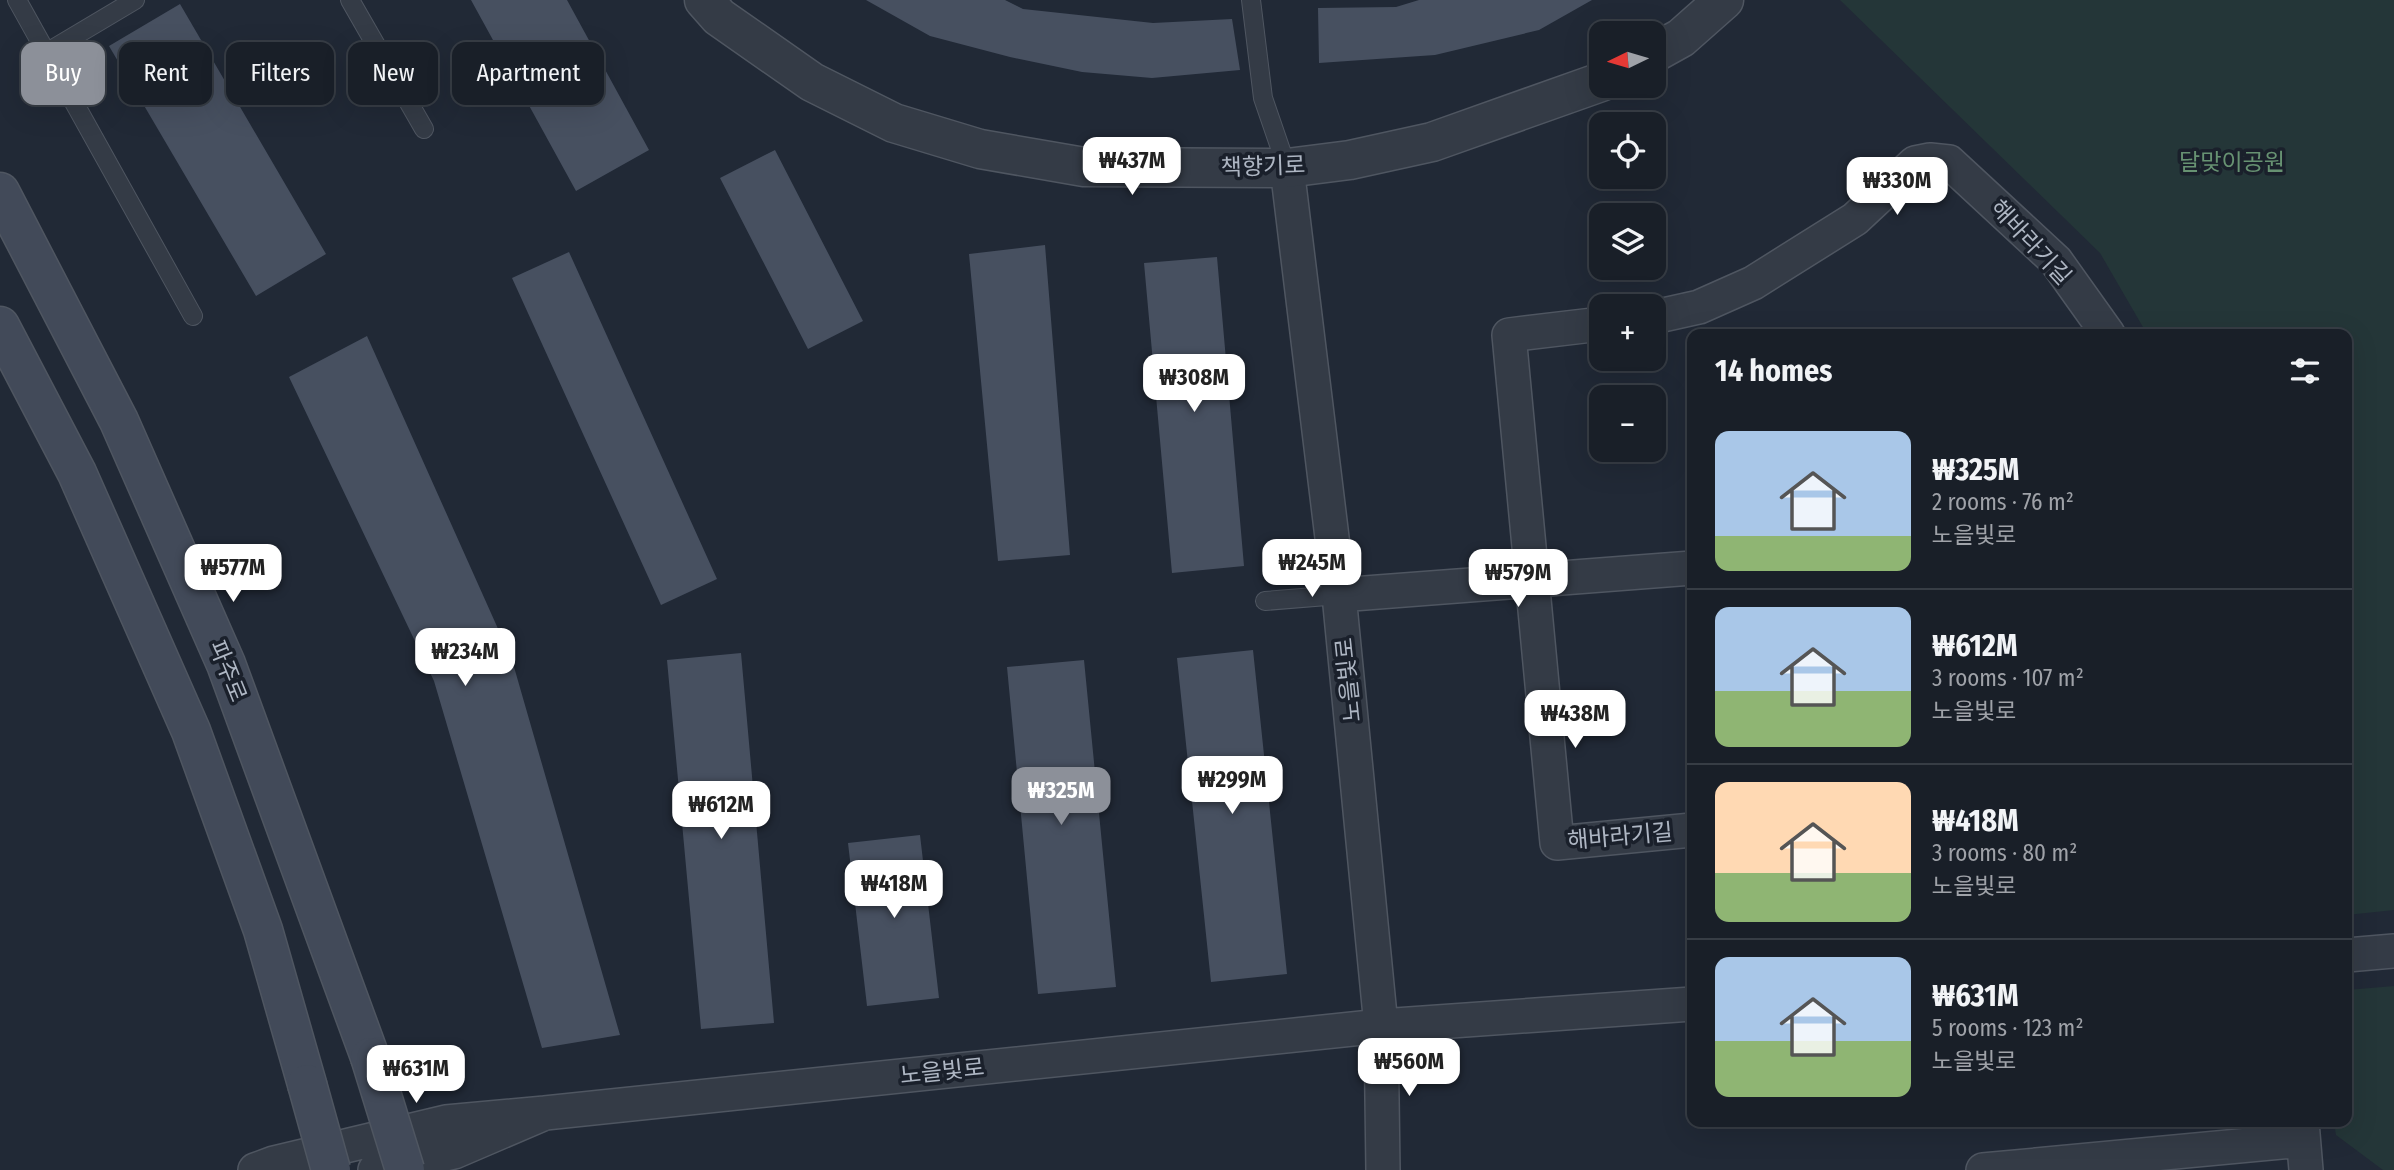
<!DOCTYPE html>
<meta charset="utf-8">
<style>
:root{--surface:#191f28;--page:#262c34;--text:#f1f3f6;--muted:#9fa2a8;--line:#373d45;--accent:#8c9099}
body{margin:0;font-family:"Fira Sans Condensed","Noto Sans KR",sans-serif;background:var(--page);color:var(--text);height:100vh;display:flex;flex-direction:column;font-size:26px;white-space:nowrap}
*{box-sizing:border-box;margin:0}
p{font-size:23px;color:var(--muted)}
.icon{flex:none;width:38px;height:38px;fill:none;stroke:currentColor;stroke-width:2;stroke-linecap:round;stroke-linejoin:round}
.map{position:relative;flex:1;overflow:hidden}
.details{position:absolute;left:1687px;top:329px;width:665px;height:798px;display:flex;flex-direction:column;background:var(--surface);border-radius:14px;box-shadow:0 7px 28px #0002,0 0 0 2px var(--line)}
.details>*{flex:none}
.hud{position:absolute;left:21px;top:42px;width:665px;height:63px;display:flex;gap:14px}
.needle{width:46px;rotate:265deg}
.buttons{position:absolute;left:1589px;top:21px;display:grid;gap:14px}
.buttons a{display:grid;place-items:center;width:77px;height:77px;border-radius:14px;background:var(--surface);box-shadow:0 7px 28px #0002,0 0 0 2px var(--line);font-size:35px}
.price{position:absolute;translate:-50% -60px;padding:0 16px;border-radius:14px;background:#fff;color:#222;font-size:23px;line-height:46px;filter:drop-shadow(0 2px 4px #0008)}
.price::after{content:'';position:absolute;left:50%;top:42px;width:21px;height:16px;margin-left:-10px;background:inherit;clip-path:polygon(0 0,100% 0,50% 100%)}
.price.on{background:var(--accent);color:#fff}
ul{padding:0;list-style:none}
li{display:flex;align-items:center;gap:21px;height:175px;padding:0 28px}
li+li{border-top:2px solid var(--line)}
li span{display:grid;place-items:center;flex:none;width:196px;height:140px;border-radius:14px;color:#555}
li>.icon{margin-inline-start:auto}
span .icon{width:84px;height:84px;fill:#fffc;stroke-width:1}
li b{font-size:30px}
h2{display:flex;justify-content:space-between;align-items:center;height:84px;padding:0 28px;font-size:30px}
.pill{padding:0 24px;border-radius:14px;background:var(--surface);box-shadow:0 7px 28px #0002,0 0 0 2px var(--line);font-size:24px;line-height:63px}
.pill.on{background:var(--accent);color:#fff}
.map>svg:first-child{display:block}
.green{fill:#243638}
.building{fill:#475060}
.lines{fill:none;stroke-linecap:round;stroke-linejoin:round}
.service-casing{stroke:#4f5661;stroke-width:20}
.minor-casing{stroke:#4f5661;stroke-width:36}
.tertiary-casing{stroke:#4f5661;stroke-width:41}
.secondary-casing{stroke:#4f5661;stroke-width:41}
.service{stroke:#343b46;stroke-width:18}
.minor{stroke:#343b46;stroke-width:33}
.tertiary{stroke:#343b46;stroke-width:38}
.secondary{stroke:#424a59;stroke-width:38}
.secondary-bridge-casing{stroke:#4f5661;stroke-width:41;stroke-linecap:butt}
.secondary-bridge{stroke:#424a59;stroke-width:38}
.labels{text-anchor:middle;stroke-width:7;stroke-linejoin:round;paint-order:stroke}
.park-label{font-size:23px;fill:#679272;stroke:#1a202b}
.street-label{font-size:23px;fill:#aeb6c3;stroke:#1a202b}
</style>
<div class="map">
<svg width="2394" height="1170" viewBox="0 0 2394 1170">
<rect width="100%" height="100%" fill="#212936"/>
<path class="green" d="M1840,0H2394V910L2347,915V334H2147L2100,253Z
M2394,986V1170H2383L2336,1135L2334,1122H2347V990Z"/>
<path class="building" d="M471,0H567L649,150L576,191Z
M866,0H1005L1023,9L1153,23L1232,19L1240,70L1152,78L1082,72L1010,57L930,36Z
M1419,0H1592L1539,30L1435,55L1319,63L1318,8L1396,7Z
M180,4L326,254L256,296L109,46Z
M775,150L863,321L808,349L720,178Z
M1045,245L1070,555L998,561L969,254Z
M569,252L717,579L661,605L512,278Z
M1217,257L1244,566L1172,573L1144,263Z
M367,336L512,660L620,1035L542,1048L434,681L289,377Z
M1253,650L1287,974L1211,982L1177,658Z
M741,653L774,1023L701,1029L667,660Z
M1084,660L1116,987L1038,994L1007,667Z
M920,835L939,998L867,1006L848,843Z"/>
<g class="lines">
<defs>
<path id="service" d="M17,0L193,316
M350,0L424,129
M1251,0L1263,98L1287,168
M46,53L135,0
M1265,601L1339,595"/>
<path id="minor" d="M1287,168L1339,595L1381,1026L1383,1170
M1654,317L1699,307L1753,283L1855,219L1915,163L1930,160L1949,162L2056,261L2108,334
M1601,324L1509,335L1557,843L1692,830
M1339,595L1692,568
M2347,955L2394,951
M545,1113L1381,1026L1692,1004
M2302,1122L2306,1170
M255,1170L274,1163L446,1122L545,1113L454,1152L375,1170
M1983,1170L2303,1140"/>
<path id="tertiary" d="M704,0L719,17L812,82L894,123L980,149L1084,167L1287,168L1350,160L1432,142L1601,82
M1654,53L1681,38L1724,0"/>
<path id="secondary" d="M0,192L119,421L226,664L370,1057
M0,326L77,473L191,731L263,930L307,1084"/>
</defs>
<use href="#service" class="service-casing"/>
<use href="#minor" class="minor-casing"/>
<use href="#tertiary" class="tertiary-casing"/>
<use href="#secondary" class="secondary-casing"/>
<use href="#service" class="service"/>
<use href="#minor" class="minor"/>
<use href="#tertiary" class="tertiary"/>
<use href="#secondary" class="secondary"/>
<defs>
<path id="secondary-bridge" d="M370,1057L405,1170
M307,1084L331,1170"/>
</defs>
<use href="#secondary-bridge" class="secondary-bridge-casing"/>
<use href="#secondary-bridge" class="secondary-bridge"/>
</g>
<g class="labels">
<g class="park-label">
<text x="2232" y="170">달맞이공원</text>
</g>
<g class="street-label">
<text transform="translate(1263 166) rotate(-2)" y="8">책향기로</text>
<text transform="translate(2031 242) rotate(47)" y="8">해바라기길</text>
<text transform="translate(228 671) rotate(68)" y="8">파주로</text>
<text transform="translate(1348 680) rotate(-96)" y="8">노을빛로</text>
<text transform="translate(1620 836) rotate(-5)" y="8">해바라기길</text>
<text transform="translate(942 1071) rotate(-6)" y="8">노을빛로</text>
</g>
</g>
</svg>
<div class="buttons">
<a><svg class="needle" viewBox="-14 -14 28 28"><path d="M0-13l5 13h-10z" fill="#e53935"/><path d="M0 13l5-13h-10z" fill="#9fa2a8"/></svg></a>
<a><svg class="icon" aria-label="locate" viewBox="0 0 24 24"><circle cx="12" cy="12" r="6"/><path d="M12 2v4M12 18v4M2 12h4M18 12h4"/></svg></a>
<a><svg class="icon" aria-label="layers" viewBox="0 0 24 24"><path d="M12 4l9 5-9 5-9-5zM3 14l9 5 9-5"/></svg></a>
<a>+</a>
<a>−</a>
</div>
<b class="price" style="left:1132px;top:197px">₩437M</b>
<b class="price" style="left:1897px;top:217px">₩330M</b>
<b class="price" style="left:1194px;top:414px">₩308M</b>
<b class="price" style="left:1312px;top:599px">₩245M</b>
<b class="price" style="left:233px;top:604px">₩577M</b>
<b class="price" style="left:1518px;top:609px">₩579M</b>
<b class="price" style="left:465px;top:688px">₩234M</b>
<b class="price" style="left:1575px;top:750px">₩438M</b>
<b class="price" style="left:1232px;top:816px">₩299M</b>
<b class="price on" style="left:1061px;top:827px">₩325M</b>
<b class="price" style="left:721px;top:841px">₩612M</b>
<b class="price" style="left:894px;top:920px">₩418M</b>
<b class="price" style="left:1409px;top:1098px">₩560M</b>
<b class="price" style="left:416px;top:1105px">₩631M</b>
<div class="hud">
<a class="pill on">Buy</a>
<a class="pill">Rent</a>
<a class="pill">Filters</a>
<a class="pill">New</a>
<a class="pill">Apartment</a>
</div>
<section class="details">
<h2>14 homes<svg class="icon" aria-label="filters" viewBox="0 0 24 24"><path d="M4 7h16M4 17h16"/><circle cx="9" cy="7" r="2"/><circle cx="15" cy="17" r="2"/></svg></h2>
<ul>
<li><span style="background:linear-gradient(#a9c7e8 75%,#8fb573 0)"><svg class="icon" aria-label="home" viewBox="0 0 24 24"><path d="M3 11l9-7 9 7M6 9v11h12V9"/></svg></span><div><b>₩325M</b><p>2 rooms · 76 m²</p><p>노을빛로</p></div></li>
<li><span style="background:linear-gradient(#a9c7e8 60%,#8fb573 0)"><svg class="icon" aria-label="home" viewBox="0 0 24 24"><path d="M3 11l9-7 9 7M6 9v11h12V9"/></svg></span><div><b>₩612M</b><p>3 rooms · 107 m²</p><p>노을빛로</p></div></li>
<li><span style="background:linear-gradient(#ffd9b3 65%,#8fb573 0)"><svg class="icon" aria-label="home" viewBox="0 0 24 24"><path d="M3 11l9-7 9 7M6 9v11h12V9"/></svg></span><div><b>₩418M</b><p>3 rooms · 80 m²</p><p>노을빛로</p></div></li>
<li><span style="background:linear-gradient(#a9c7e8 60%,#8fb573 0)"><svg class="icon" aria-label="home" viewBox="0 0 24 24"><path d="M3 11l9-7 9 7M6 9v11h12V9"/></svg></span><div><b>₩631M</b><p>5 rooms · 123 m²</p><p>노을빛로</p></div></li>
</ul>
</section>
</div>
